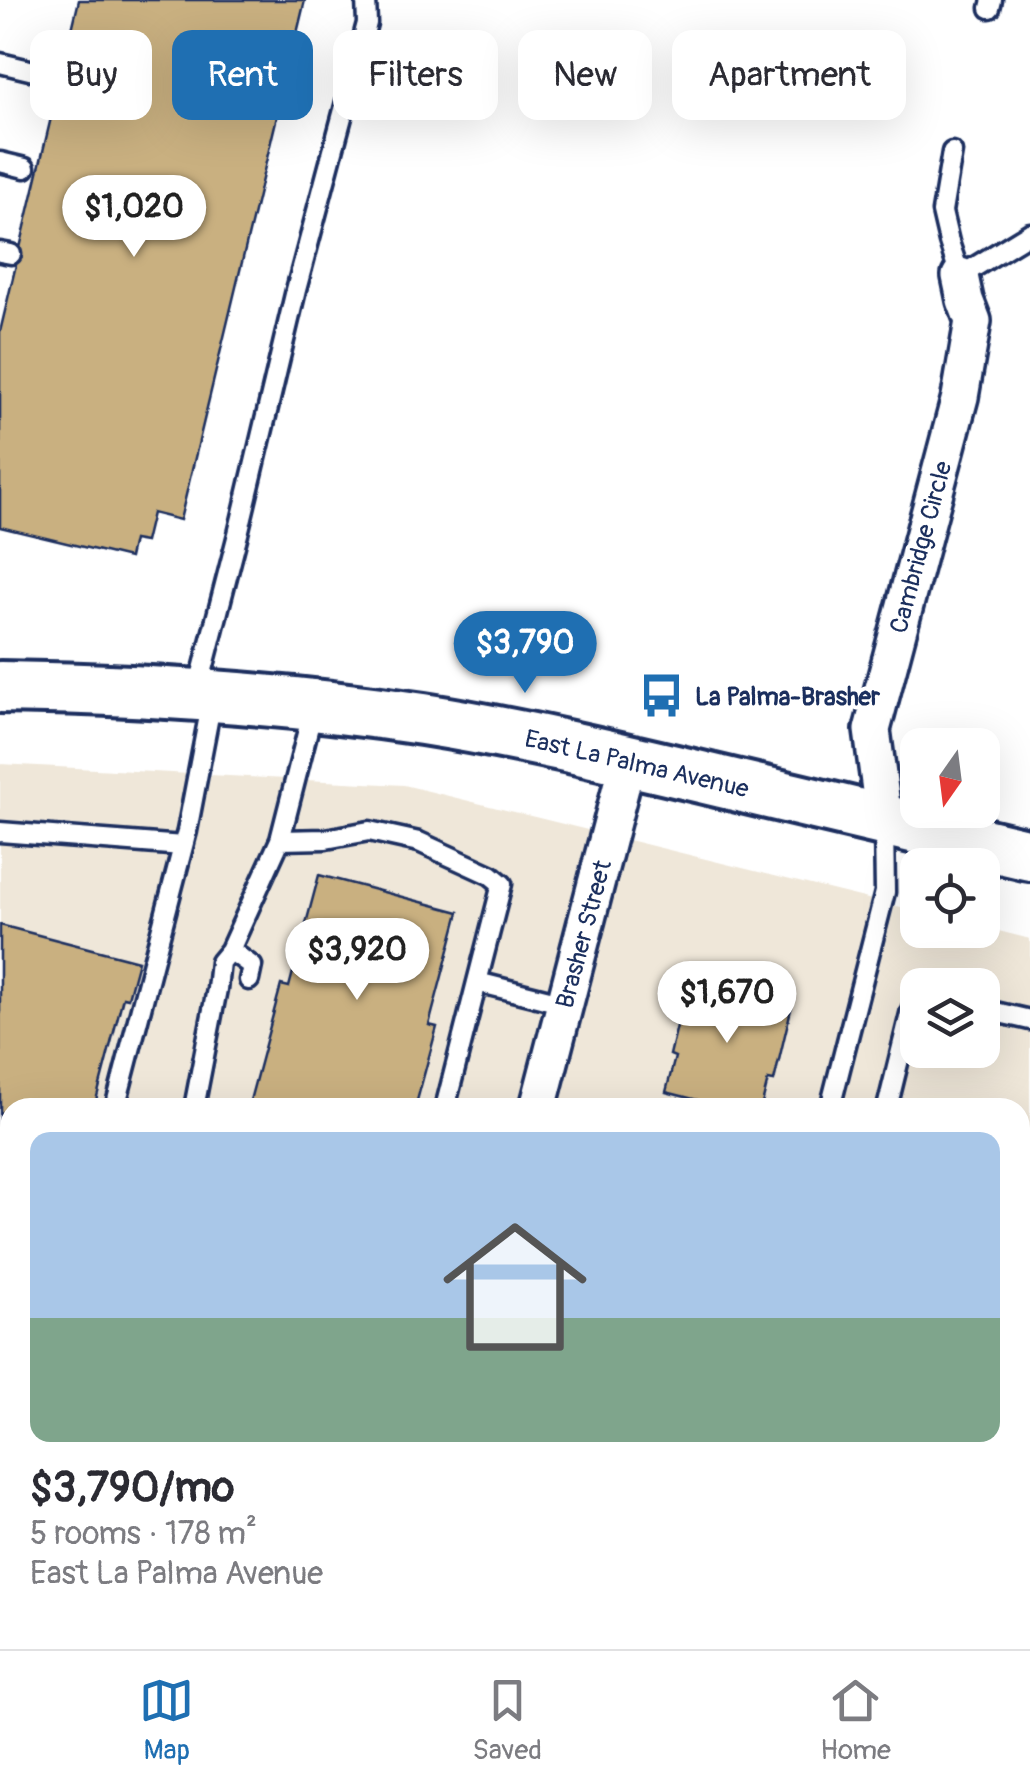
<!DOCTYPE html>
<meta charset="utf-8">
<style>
:root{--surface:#fff;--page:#f2f2f3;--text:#2b2b33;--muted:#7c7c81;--line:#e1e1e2;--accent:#1f6fb2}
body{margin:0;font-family:Pangolin,sans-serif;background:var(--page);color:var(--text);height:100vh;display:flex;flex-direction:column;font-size:38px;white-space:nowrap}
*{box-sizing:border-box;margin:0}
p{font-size:32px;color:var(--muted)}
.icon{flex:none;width:55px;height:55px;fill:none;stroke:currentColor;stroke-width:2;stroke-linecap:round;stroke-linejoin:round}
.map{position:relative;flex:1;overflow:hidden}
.details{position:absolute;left:0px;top:1098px;width:1030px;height:552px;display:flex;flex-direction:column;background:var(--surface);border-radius:30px 30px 0 0;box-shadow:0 10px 40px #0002}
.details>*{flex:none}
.guide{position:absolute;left:30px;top:30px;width:970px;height:90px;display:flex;gap:20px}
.needle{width:65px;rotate:194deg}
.controls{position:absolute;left:900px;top:728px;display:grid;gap:20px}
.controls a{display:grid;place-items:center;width:100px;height:100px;border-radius:20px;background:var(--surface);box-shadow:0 10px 40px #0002;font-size:50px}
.price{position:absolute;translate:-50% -85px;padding:0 22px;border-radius:35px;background:#fff;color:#222;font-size:32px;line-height:65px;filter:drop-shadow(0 2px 5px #0008)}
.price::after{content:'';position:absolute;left:50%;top:60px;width:30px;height:22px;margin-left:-15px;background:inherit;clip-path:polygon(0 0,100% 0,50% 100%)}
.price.on{background:var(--accent);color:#fff}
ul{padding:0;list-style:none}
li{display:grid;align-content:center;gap:20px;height:530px;padding:0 30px}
li span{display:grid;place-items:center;height:310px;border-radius:20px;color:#555}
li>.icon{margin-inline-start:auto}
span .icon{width:180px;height:180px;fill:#fffc;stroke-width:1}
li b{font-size:42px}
.pill{padding:0 35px;border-radius:20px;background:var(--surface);box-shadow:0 10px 40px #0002;font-size:35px;line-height:90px}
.pill.on{background:var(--accent);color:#fff}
.dock{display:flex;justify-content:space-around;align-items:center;height:140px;border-top:2px solid var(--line);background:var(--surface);font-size:28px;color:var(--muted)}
.dock a{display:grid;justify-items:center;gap:5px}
.dock .on{color:var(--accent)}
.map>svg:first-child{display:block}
.built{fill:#efe7d9;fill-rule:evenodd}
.building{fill:#c9b080;stroke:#1b2f5e;stroke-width:2.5}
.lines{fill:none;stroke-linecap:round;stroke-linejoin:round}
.lane-casing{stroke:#1b2f5e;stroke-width:25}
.street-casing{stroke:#1b2f5e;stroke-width:42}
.secondary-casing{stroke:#1b2f5e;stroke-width:58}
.lane{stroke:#fff;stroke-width:18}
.street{stroke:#fff;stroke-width:35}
.secondary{stroke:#fff;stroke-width:50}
.labels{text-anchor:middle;stroke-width:8;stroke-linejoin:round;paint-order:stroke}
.street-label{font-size:25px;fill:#1b2f5e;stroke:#fff}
.poi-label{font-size:25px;font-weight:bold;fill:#1b2f5e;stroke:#fff;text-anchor:start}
</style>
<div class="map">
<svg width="1030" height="1649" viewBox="0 0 1030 1649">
<rect width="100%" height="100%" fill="#fff"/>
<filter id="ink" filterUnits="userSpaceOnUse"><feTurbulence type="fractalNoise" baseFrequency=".01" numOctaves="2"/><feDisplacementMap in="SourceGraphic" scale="20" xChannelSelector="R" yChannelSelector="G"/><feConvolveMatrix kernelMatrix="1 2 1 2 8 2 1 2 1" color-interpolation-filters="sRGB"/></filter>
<g filter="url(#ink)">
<path class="built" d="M0,764L404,785L917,911L918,930H982L983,927L1030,939V1649H0ZM918,985H982V1050H918ZM10,1108H1020V1640H10Z"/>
<path class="building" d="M79,0H305L180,520L152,513L145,542L133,540L129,558L0,527V332Z
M319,875L459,912L429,1025L437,1027L415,1108H248L281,985L289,987Z
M0,925L138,961L128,998L123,997L94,1108H10V1396L0,1434Z
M688,980L792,1005L774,1081L768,1080L761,1108H729L666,1092L675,1057L670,1055Z
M1020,1287L1030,1290V1328L1020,1326Z
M1020,1399L1030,1401V1649H968L970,1640H1020V1483L1028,1447L1020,1445Z
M421,1640H603L601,1649H418Z"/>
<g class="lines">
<defs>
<path id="lane" d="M990,8L992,0
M0,63L55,76
M952,152L942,212L949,242L960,276L1030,233
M0,162L25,168
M0,252L11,254
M197,693L238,534L296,290L367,23L366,0
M0,832L183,846
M280,840L326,839L369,831L419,842L491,875L502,884L477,982L565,1004
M230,950L252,966L249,980
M982,1009L1030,1020
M115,1108L187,831L212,700
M194,1108L217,989L220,962L230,950L280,840L313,710
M445,1108L477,982
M830,1108L885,892L884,825
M887,1108L911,1010L918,1005
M1020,1253L1030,1250
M0,1547L10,1509
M76,1649L79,1640
M259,1649L262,1640
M694,1649L696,1640"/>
<path id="street" d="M884,820L872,730L960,397L973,321L965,300L960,276
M538,1108L628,760
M347,1649L349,1640"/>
<path id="secondary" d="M0,687C142,689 283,698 423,719C518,734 612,756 705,778C814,803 922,829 1030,855"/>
</defs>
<use href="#lane" class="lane-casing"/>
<use href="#street" class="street-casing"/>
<use href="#secondary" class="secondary-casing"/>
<use href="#lane" class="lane"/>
<use href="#street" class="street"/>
<use href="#secondary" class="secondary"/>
</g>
</g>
<defs>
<symbol id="bus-bare" viewBox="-9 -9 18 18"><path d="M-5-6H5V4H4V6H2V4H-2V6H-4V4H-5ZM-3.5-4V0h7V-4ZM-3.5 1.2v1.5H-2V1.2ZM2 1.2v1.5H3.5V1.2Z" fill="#1f6fb2" stroke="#fff" stroke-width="2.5" paint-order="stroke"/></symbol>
</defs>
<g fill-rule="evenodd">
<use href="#bus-bare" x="630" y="664" width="63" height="63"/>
</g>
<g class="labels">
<g class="street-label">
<text transform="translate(920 547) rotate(-75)" y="9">Cambridge Circle</text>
<text transform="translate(637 763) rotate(13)" y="9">East La Palma Avenue</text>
<text transform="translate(583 934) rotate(-75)" y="9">Brasher Street</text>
</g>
<g class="poi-label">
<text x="695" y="705">La Palma-Brasher</text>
</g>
</g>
</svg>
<div class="controls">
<a><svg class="needle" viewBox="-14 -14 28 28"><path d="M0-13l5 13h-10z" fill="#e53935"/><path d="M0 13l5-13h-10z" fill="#7c7c81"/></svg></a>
<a><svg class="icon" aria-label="locate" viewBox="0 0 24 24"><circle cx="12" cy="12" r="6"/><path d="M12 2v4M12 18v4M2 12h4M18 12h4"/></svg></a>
<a><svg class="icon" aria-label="layers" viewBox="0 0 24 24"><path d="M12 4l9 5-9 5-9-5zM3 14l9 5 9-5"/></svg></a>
</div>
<b class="price" style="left:134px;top:260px">$1,020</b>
<b class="price on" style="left:525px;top:696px">$3,790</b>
<b class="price" style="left:357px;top:1003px">$3,920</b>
<b class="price" style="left:727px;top:1046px">$1,670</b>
<div class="guide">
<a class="pill">Buy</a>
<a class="pill on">Rent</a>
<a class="pill">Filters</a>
<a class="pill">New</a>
<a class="pill">Apartment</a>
</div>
<section class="details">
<ul>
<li><span style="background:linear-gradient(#a9c7e8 60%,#7fa58c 0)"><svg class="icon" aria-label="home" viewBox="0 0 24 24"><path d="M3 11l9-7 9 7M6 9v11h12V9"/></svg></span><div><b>$3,790/mo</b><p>5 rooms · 178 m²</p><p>East La Palma Avenue</p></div></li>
</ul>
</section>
</div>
<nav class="dock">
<a class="on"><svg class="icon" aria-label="map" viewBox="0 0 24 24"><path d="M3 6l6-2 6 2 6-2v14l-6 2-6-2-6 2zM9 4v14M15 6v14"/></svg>Map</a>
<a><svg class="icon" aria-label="saved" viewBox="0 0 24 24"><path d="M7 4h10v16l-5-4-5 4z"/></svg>Saved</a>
<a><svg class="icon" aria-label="home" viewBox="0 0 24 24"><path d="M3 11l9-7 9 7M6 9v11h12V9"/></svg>Home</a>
</nav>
